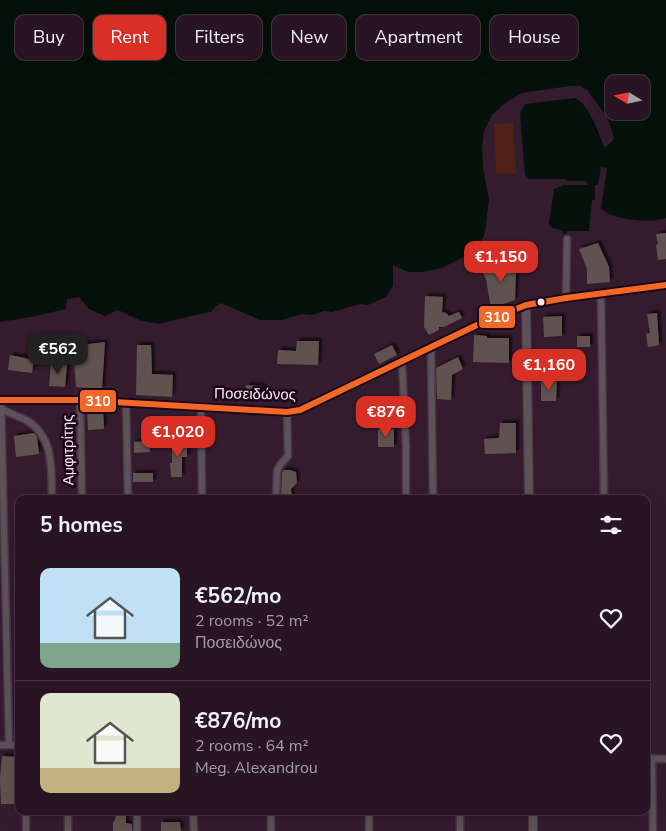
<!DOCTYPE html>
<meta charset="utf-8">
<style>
:root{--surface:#281422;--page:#34212f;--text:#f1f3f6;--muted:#a59ea5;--line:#443340;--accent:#d93025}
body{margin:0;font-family:"Nunito Sans",sans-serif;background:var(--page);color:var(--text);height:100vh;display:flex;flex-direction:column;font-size:19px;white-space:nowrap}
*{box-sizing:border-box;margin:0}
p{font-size:16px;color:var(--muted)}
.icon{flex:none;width:28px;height:28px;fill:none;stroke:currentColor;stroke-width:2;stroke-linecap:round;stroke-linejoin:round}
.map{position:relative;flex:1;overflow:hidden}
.side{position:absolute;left:15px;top:495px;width:635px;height:320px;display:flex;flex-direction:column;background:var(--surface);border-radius:10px;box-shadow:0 5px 20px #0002,0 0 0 1px var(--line)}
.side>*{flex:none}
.guide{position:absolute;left:15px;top:15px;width:636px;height:45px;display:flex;gap:10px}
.needle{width:32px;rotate:280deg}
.controls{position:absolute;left:605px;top:75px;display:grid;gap:10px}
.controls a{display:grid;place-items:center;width:45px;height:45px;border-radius:10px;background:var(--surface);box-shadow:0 5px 20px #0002,0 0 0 1px var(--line);font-size:25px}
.price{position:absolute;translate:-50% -42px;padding:0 11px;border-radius:10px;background:var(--accent);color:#fff;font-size:16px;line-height:32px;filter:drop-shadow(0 1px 2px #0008)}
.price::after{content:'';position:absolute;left:50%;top:30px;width:15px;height:11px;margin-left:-8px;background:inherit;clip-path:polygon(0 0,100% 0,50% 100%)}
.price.selected{background:#222;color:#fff}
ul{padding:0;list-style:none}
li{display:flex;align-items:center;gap:15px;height:125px;padding:0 25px}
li+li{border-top:1px solid var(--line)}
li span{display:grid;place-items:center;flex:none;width:140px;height:100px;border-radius:10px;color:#555}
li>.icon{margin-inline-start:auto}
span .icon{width:60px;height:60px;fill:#fffc;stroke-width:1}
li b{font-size:21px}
h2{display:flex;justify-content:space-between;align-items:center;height:60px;padding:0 25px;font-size:21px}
.chip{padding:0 18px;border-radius:10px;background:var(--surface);box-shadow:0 5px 20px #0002,0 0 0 1px var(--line);font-size:18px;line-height:45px}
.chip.selected{background:var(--accent);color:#fff}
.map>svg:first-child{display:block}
.green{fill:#502115}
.water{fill:#05120b;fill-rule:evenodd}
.pier{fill:#351b2e}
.building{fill:#61534f;filter:url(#shadow)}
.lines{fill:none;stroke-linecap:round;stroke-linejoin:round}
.minor-casing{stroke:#4a3645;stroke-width:9}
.tertiary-casing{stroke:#4a3645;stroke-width:10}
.minor{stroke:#5d5259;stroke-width:6}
.tertiary{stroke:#5d5259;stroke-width:8}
.bus-1-casing{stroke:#1b0715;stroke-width:10}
.bus-1{stroke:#f36827;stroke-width:6}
.bus-dot{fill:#feeaf7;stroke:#1b0715;stroke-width:2}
.labels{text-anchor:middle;stroke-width:5;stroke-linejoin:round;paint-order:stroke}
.street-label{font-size:15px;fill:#feeaf7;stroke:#1b0715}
.line-badge{stroke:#1b0715;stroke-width:2}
.badge-label{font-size:14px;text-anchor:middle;font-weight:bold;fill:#fff}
</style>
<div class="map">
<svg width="666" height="831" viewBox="0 0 666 831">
<defs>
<filter id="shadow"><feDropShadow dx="3" dy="-3" stdDeviation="1" flood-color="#0009"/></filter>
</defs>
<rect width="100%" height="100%" fill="#351b2e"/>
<path class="green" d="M513,123L516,173L496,174L494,124Z"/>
<path class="water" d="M0,0H666V218C654,223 624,220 612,215C608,214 605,211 601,209L607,168L601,167L598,185H595V200H592L589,231H567L566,234L563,233V231L551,227L549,224L554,189L564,185H588L586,181H566L565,179H529L525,175L520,113L525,104L575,98C589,104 598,132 604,146L606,147L610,143L614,138L606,116L587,90L572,86L522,93L503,105L492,115L484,131L482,148L483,167L489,199L485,233L480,244L470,254L442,268L422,272H408L393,265V286L386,297L368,305L360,304L332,312L324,311L311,315L302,314L282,320H260L221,303L215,307L211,312L195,315L159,324L139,320L118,310L105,316L89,309L79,297L67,299L66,309L31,317L0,322ZM614,84H641V111H614Z"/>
<path class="pier" d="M572,86H580L587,90L606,116L610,125L614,138L611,143L610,140L611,138L608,126L604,117L585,92L580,88L523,95L508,105H503L522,93Z"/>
<path class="building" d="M666,233V259L658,260L656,245L658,244L656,234Z
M598,243L609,267L610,282L587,284V269L579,249Z
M509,259L516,272L515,300L491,308L486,279L481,269Z
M425,296L443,297L442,312L446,313L449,316L459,312L462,318L444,327H439V330L429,335L424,327Z
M657,313L659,345L648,347L646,334L650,333L647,314Z
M562,316V336L544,337L543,317Z
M474,335L487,336V338H509V363L473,362Z
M577,336H590V347H577Z
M297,341H319L318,365L277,364L278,350L296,351Z
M105,342L102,389L76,387L73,346Z
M137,345H151L152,374L173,375L172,397L136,395Z
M392,345L397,355L379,364L374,354Z
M10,355L34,360L32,373L8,370Z
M458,357L463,369L452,375L451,400L437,399L436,368Z
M51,363L67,365L65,387L49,386Z
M541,381H557L556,401H541Z
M246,385L262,386L261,400L245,399Z
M87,408H103L104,429L88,430Z
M500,423H516V453L485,454L484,439L499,438Z
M378,429H394V447H378Z
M34,433L37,437L39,454L16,457L14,436Z
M150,441V452L134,453V442Z
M172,442H187V457H182V477H171L170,463H172Z
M284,470H289L296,472L297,483L291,489L292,499H281L282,472Z
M133,473H153V482H133Z
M2,756L18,757L17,776L18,789H17L16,804H1L0,778Z
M116,814H126V823L132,824V831H113V822L115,820Z
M161,822H180L181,831H161Z"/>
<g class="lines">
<defs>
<path id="minor" d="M601,294L604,499
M566,298L567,239
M431,348L433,499
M402,362L406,447V499
M1,400L9,745
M80,400L82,499
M126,402L128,499
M201,406L202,499
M1,409C9,413 18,416 26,420C55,437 51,470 52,499
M276,499L277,471L280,465L288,456L287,412
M0,745H19
M646,758L666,759
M652,758L653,831
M68,811V831
M193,811L194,831
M271,811V831
M369,811V831
M460,811V831
M26,831V811
M137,831V815L139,811"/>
<path id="tertiary" d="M526,305L529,499
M0,400H80L287,412L300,410L477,325L526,305L566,298L666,285
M533,811V831"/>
</defs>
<use href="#minor" class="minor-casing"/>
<use href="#tertiary" class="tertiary-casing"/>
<use href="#minor" class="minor"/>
<use href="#tertiary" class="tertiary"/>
<defs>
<path id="bus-1" d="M0,400H80L287,412L300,410L477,325L526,305L566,298L666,285"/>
</defs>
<use href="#bus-1" class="bus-1-casing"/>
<use href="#bus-1" class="bus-1"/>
</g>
<circle class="bus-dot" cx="541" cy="302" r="4.5"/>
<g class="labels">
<g class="street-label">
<text transform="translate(255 394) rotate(1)" y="5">Ποσειδώνος</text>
<text transform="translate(68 450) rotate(-91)" y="5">Αμφιτρίτης</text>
</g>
</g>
<g class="line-badge">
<rect x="478" y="305" width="38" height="24" rx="5" fill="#f36827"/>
<rect x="79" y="389" width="38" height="24" rx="5" fill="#f36827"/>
</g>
<g class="badge-label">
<text x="497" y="322">310</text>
<text x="98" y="406">310</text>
</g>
</svg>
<div class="controls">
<a><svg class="needle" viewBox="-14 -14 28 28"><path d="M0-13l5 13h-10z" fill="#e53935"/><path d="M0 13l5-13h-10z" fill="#a59ea5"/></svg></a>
</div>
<b class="price" style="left:501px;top:283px">€1,150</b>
<b class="price selected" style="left:58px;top:375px">€562</b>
<b class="price" style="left:549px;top:391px">€1,160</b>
<b class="price" style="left:386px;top:438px">€876</b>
<b class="price" style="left:178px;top:458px">€1,020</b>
<div class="guide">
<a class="chip">Buy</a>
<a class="chip selected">Rent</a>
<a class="chip">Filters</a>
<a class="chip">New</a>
<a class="chip">Apartment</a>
<a class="chip">House</a>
</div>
<section class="side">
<h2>5 homes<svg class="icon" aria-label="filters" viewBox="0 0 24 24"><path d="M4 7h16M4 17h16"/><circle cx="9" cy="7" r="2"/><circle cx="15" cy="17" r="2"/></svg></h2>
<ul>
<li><span style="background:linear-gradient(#bfe0f5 75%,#7fa58c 0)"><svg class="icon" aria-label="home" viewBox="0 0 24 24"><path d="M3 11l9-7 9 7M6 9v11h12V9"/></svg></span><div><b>€562/mo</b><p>2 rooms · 52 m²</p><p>Ποσειδώνος</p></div><svg class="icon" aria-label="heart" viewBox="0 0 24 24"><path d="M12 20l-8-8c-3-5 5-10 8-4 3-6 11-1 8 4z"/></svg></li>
<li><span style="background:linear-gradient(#dfe7d0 75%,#c2b280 0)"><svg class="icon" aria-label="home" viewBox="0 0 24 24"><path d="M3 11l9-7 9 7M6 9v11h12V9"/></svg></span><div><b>€876/mo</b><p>2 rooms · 64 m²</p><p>Meg. Alexandrou</p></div><svg class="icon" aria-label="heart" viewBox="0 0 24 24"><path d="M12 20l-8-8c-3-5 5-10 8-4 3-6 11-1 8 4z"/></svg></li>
</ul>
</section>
</div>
